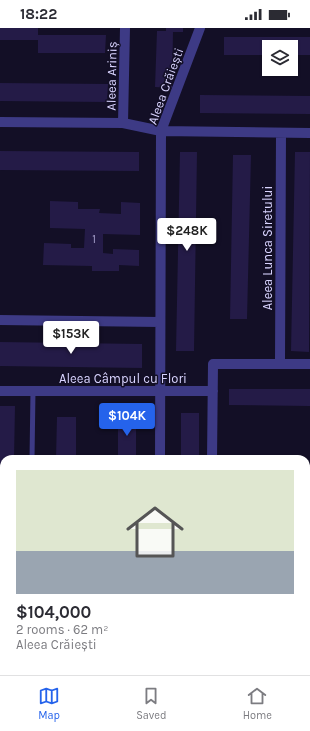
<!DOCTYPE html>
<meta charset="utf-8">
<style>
:root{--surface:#fff;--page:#f2f2f3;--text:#2b2b33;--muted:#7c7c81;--line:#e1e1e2;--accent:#2563eb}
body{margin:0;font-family:Karla,sans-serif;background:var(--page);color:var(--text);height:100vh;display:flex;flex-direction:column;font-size:15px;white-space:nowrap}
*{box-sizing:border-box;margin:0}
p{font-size:13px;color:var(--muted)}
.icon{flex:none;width:22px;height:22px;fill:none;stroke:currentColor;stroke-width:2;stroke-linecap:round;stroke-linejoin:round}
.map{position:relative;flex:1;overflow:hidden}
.side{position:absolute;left:0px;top:427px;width:310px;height:220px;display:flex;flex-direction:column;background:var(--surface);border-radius:12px 12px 0 0;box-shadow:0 1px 3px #0004}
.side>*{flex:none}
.controls{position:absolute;left:262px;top:12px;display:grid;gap:8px}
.controls a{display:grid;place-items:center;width:36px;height:36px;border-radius:0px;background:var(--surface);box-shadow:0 1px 3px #0004;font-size:20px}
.price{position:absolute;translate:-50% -34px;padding:0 9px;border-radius:4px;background:#fff;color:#222;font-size:13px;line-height:26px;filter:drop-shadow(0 1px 2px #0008)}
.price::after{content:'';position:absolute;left:50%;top:24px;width:12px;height:9px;margin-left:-6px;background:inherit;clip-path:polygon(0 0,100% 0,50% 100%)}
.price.active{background:var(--accent);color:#fff}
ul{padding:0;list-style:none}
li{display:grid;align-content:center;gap:8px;height:212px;padding:0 16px}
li+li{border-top:1px solid var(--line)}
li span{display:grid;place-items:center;height:124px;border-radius:0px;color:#555}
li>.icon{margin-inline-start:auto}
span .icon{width:72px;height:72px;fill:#fffc;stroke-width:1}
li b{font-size:17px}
.status{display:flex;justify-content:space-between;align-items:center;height:28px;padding:0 20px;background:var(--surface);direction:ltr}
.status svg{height:11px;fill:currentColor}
.tab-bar{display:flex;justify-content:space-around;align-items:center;height:56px;border-top:1px solid var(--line);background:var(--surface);font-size:11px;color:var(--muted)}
.tab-bar a{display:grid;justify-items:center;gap:2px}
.tab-bar .active{color:var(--accent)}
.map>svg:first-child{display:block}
.building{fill:#241b47}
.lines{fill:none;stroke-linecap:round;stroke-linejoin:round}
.service{stroke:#3d3a85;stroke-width:5}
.minor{stroke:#3d3a85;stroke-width:10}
.labels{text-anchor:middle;stroke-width:3;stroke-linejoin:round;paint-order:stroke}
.number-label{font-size:11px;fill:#aca6d1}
.street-label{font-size:13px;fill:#d9d4ff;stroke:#130f26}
</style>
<div class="status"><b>18:22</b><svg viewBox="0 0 49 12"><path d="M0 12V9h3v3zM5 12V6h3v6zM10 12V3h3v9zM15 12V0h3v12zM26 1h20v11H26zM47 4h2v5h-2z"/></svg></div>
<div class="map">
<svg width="310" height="647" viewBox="0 0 310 647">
<rect width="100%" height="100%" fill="#130f26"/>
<path class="building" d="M0,0H38V7H106L105,25H38V12H0Z
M166,0H183V4H173L172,60L155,59L157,3H166Z
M224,9H310V27H291V19H269V27H224Z
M0,55L108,56L107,74L0,73Z
M200,67L310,68V86L200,85Z
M0,123L139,124V143L0,142Z
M180,124H197L194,323H176Z
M295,124H310L309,324L291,323Z
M233,127H251L247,291H230Z
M50,173L78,174V181H100L99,185L121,186V174L140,175V207L103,206V225L113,226V221L139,222V238L119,237V243H92V238L43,237L44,215L71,216V220H84L85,201L50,200Z
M0,314L142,316V340L0,338Z
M229,361H310V378L229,377Z
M0,378H15L14,431H4V497L0,496Z
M181,385H199V431H181Z
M118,387H136V431H118Z
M57,389H76V431H56Z
M306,476H308V522H310V539H306Z
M3,527H4V545H2Z
M0,585H4V610H0Z
M88,643H105L104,647H88Z
M157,643H175V647H157Z
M216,643H235V647H216Z
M274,643H292L291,647H274Z"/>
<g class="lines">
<path class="service" d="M32,431L33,363
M0,510H4"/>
<path class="minor" d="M0,94L123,95L161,103L310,105
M123,95L125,0
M0,292L160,294
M280,335L281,105
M0,363H213
M160,431L161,103L200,0
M212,431L213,336H310
M0,562H4
M306,569L310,573
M0,632L4,631
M78,643V647
M137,647V643
M249,647L250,643"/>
</g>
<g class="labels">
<g class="number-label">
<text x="94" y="215">1</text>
</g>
<g class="street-label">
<text transform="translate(111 48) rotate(-89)" y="5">Aleea Ariniș</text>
<text transform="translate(165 58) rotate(-70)" y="5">Aleea Crăiești</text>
<text transform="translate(267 220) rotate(-90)" y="5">Aleea Lunca Siretului</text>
<text x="123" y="355">Aleea Câmpul cu Flori</text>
</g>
</g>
</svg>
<div class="controls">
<a><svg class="icon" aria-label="layers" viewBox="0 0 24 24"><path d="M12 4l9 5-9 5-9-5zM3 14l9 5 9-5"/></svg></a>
</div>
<b class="price" style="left:187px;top:224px">$248K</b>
<b class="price" style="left:71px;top:327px">$153K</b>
<b class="price active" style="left:127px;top:409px">$104K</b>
<section class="side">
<ul>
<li><span style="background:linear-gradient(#dfe7d0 65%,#9aa5b1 0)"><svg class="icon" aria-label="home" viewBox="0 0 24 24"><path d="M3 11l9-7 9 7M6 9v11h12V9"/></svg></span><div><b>$104,000</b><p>2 rooms · 62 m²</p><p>Aleea Crăiești</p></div></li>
</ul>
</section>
</div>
<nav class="tab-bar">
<a class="active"><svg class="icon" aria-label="map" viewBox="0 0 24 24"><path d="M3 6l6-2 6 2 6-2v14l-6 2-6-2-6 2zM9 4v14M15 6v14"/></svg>Map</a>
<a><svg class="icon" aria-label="saved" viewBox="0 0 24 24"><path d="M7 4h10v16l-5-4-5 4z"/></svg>Saved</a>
<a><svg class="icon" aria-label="home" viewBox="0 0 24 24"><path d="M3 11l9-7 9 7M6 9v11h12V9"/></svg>Home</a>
</nav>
